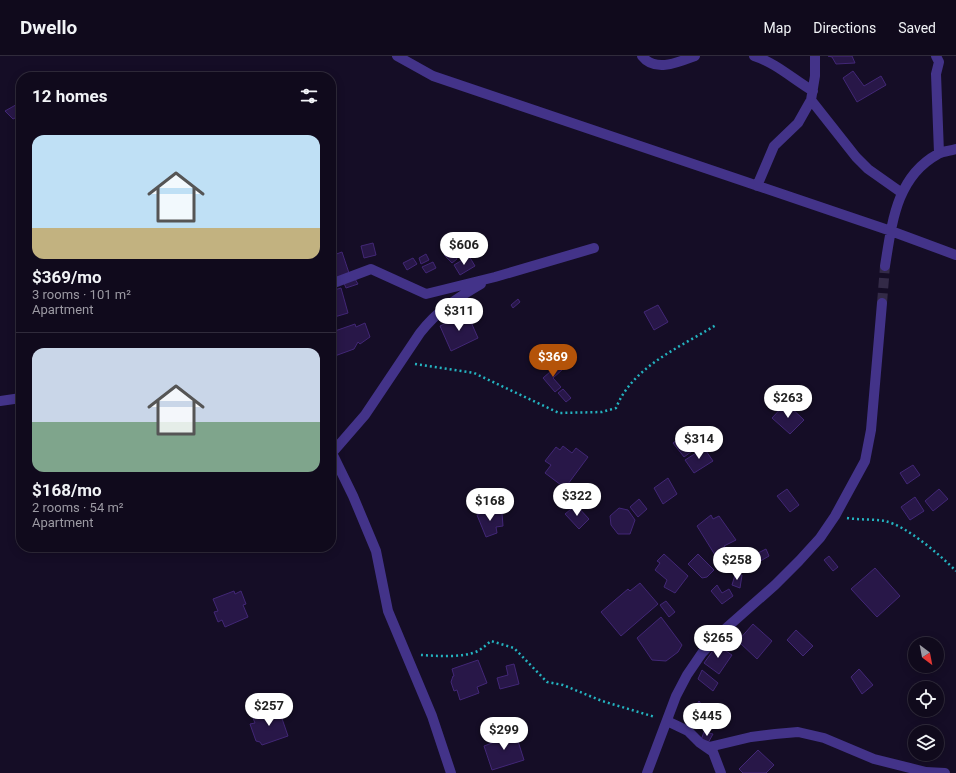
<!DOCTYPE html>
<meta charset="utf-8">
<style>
:root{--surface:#100a1c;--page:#191325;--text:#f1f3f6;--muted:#9c9aa3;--line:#302b3b;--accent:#b45309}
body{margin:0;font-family:Roboto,sans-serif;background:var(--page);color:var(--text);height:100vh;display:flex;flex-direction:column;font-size:15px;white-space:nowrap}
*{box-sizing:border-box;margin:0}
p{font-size:13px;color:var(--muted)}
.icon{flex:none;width:22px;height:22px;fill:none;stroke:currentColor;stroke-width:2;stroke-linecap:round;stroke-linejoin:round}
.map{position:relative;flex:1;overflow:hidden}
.panel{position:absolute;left:16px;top:16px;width:320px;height:480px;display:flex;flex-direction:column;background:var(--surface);border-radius:16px;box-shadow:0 2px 10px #0003,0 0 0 1px var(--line)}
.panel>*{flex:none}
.needle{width:26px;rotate:148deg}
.buttons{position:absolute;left:908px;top:581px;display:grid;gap:8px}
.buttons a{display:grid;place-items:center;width:36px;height:36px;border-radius:50%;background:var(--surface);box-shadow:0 2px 10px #0003,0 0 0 1px var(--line);font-size:20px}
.price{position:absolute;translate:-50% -34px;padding:0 9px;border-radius:14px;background:#fff;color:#222;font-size:13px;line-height:26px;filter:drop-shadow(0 1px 2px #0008)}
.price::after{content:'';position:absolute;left:50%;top:24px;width:12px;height:9px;margin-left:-6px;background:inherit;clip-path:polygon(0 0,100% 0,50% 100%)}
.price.active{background:var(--accent);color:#fff}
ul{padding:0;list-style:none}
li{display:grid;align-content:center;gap:8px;height:212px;padding:0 16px}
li+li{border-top:1px solid var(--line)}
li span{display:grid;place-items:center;height:124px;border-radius:12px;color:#555}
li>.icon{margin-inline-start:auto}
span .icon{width:72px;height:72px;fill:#fffc;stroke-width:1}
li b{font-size:17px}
h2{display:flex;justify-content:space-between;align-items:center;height:48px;padding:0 16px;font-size:17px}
header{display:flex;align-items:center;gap:24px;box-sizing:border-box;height:56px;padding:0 20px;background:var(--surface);border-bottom:1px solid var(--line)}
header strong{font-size:19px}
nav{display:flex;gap:22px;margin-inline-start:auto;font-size:14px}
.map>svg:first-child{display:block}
.building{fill:#281748;stroke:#422776}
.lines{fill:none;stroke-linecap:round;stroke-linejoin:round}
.street-tunnel{stroke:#332a47;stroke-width:10;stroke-dasharray:10 5;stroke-linecap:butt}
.path{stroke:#24b3c0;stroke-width:2.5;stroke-dasharray:2 3;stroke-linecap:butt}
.street{stroke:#433389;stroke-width:10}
</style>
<header>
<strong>Dwello</strong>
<nav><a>Map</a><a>Directions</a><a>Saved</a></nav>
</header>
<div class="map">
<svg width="956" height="717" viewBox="0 0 956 717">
<rect width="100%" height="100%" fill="#150d26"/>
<path class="building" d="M828,0H852L855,7L836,8L832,1Z
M853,15L864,30L881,20L886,29L857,46L843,22Z
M21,46V59L13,63L5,55Z
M21,69V80L16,72Z
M331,126L334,136L331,140Z
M373,187L376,199L364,202L361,190Z
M452,195L457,203L452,207L444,199Z
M342,196L349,217L331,224V200Z
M426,198L429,204L421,208L419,202Z
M469,200L475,210L460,219L454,209Z
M413,202L417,208L407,214L403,207Z
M433,206L436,212L426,217L422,211Z
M355,223L358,228L346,232L344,227Z
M341,232L348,257L331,262V235Z
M518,243L520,246L513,252L511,249Z
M658,249L668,266L654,274L644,256Z
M467,257L478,282L451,295L440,270Z
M365,267L370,281L360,288L358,286L354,293L332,301L331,280H334L332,276L355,268L356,271Z
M559,308L563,313L553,322L561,331L555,336L543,322Z
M563,333L571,342L566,346L558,337Z
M786,347L804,364L790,378L772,362Z
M684,379L695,393L684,401L673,387Z
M563,390L572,397L576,392L588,401L565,432L545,417L551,409L545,405L556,391L560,394Z
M704,392L713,405L694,417L685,404Z
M913,409L920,419L907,428L900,417Z
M668,422L677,438L663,448L654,432Z
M787,433L799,449L790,456L777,440Z
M939,433L948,443L933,455L925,445Z
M915,441L924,455L910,464L901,451Z
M639,443L647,453L638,461L630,451Z
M576,449L589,463L579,473L565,458Z
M619,452L628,454L635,464L630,478H618L611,469L610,460Z
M491,453L493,458L502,457L503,470L496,471L497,477L486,481L477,459Z
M711,459L713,463L719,460L736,484L724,490L726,492L715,499L697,470Z
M739,493L747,502L731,516L723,507Z
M766,493L769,500L757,507L752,500Z
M664,498L688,520L675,537L664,531L667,524L655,514L660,507L657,505Z
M698,498L714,514L707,521L702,522L688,508Z
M829,500L838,511L833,515L824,504Z
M875,512L900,540L877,561L851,533Z
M735,519H742L740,532L732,529Z
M640,527L658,548L621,580L601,556L628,533L630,535Z
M717,529L722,537L729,533L733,540L722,548L711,535Z
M234,535L235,538L241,535L246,548L243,549L248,561L225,571L222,564L218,566L214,556L218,555L213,543Z
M666,545L675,556L669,561L660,549Z
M661,561L682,589L678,596L666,605L652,604L637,582Z
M753,568L772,585L757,603L738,585Z
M796,574L813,590L803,600L787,584Z
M717,589L732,599L719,618L704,607Z
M478,604L487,627L477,631L479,637L460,644L457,634L454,635L451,626L453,620H454L452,613Z
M514,608L519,628L500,633L497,622L508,619L506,610Z
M859,613L873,629L862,638L851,621Z
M702,614L718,627L713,635L698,623Z
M699,645L701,648L712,654L705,665L692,657Z
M278,651L288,680L262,689L260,686L256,685L250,668L255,667L253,662L263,659L262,656Z
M506,676L517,682L524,704L492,714L484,690L492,687L493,682Z
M704,676L713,678L708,687L701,684Z
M758,694L774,709L766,717H743L739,713Z"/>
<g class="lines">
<path class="street-tunnel" d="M882,247L885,210"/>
<path class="path" d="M415,308L474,317L559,357L602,356L616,352C633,310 679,292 716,269
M847,462C860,464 873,463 885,465C907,470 940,499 956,515
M421,599C437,600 463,602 478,595C483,592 487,588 491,585L514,592L547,626L563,629L602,645L655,661"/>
<path class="street" d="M397,0L433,20L891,175L956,199
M642,0C655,17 679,6 695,0
M754,0C776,7 794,24 813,35
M936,0L939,6L936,18L939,97
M811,44L856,101L868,113L902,137
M757,130L774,90L798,67L811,44L815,20V0
M885,210C892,167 896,121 938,98C943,95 950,95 956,93
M331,228L371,213L426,238L495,221L594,192
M0,345L21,342
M331,395L353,440L376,495L388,555L432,660L451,717
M332,397L365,359L420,277C437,255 457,242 481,228
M667,665L688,675L700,687L713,696L721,717
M700,687L709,691L751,681L775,678L798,676L824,682L874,703L926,716L945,717
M647,717L676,640L687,619L702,597L724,574L775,529L799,505L820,482L835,460L865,405L871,374L882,247"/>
</g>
</svg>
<div class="buttons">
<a><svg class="needle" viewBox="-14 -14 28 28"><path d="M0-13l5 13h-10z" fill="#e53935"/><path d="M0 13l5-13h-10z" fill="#9c9aa3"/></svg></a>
<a><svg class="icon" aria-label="locate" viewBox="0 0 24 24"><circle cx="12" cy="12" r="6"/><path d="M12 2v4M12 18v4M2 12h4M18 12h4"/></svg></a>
<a><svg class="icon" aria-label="layers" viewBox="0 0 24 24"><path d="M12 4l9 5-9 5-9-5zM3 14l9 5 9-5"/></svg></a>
</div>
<b class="price" style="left:464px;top:210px">$606</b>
<b class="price" style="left:459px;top:276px">$311</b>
<b class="price active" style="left:553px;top:322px">$369</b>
<b class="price" style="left:788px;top:363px">$263</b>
<b class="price" style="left:699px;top:404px">$314</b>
<b class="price" style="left:577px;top:461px">$322</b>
<b class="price" style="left:490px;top:466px">$168</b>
<b class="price" style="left:737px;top:525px">$258</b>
<b class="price" style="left:718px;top:603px">$265</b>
<b class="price" style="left:269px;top:671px">$257</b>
<b class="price" style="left:707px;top:681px">$445</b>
<b class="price" style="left:504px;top:695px">$299</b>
<section class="panel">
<h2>12 homes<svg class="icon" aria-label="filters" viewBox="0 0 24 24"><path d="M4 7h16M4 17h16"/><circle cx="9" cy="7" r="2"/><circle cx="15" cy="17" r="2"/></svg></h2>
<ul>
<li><span style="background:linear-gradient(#bfe0f5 75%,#c2b280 0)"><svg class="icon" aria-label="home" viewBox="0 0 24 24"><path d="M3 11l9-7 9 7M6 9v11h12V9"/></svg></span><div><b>$369/mo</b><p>3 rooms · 101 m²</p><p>Apartment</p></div></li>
<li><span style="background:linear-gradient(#c9d6e8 60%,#7fa58c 0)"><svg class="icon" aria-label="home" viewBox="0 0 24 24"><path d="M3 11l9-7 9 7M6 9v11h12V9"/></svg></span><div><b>$168/mo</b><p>2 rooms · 54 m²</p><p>Apartment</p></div></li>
</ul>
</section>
</div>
